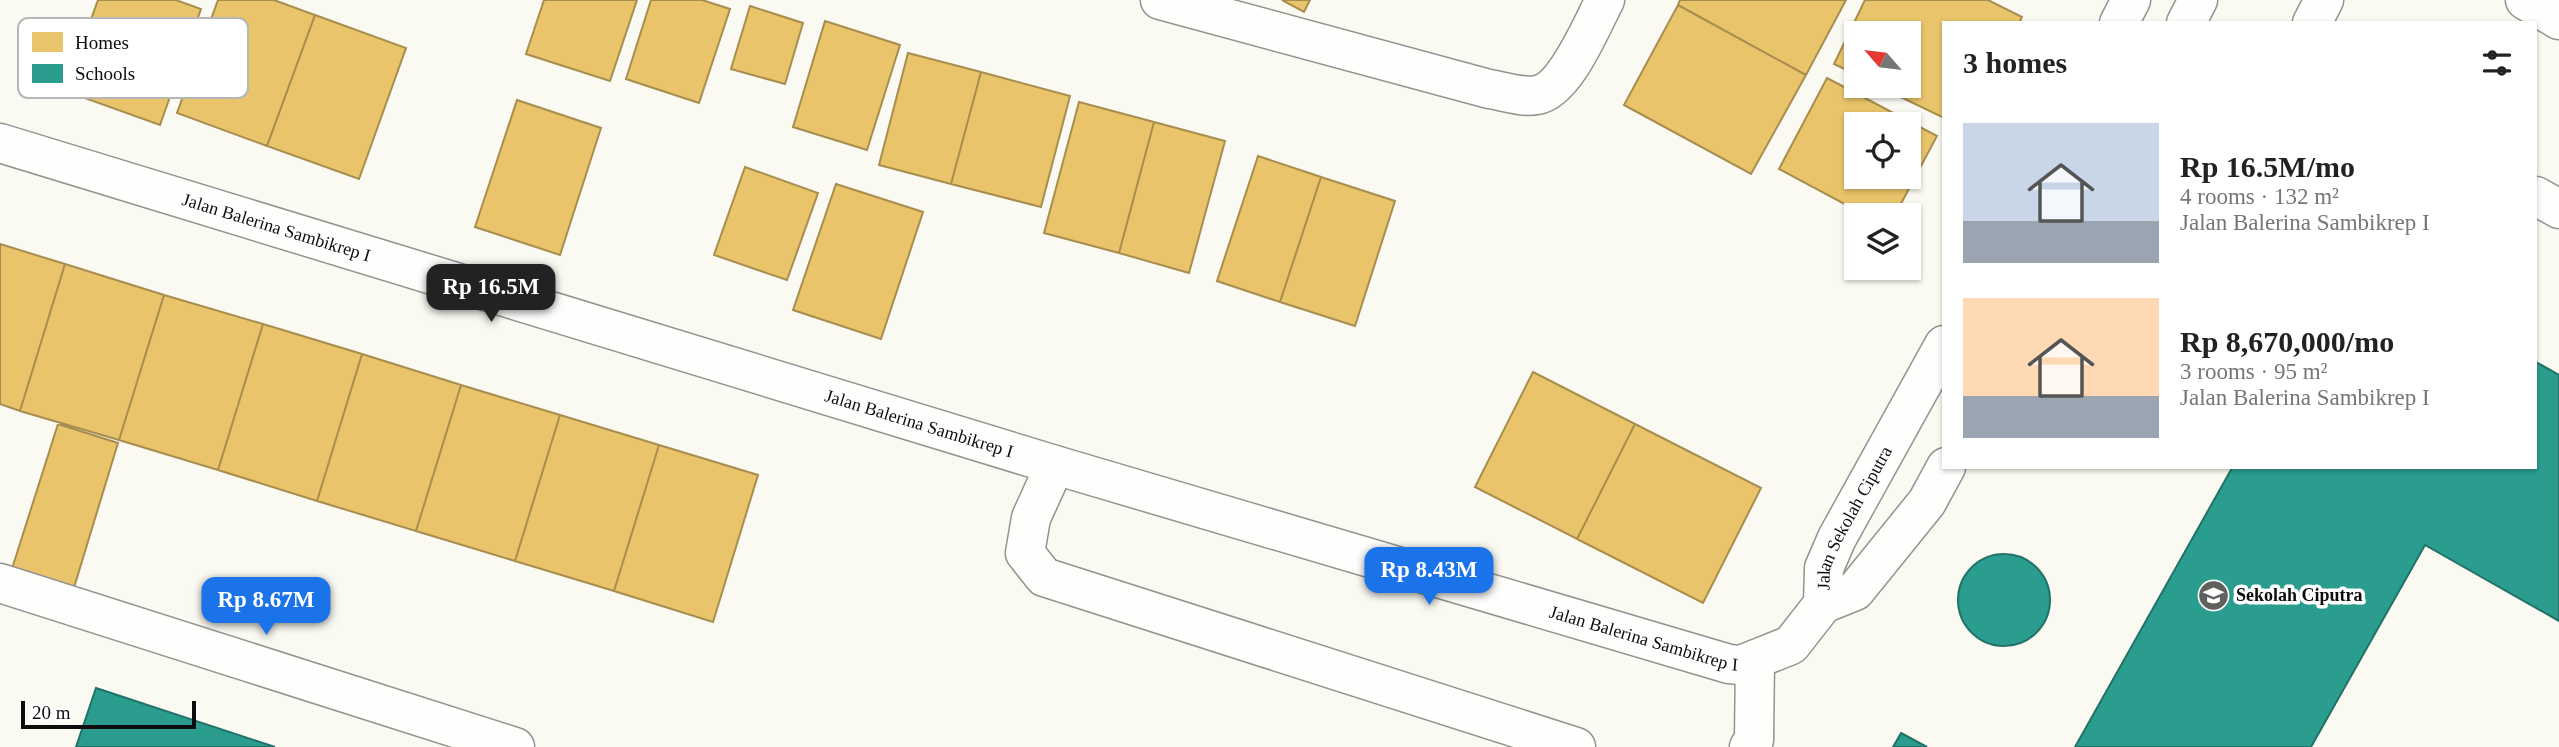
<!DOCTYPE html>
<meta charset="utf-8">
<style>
:root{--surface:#fff;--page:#f2f2f2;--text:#222;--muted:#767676;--accent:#1a73e8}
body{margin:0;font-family:"Times New Roman",serif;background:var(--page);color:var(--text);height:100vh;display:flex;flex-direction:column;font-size:26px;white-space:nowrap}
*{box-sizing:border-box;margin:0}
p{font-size:23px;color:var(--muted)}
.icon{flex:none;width:38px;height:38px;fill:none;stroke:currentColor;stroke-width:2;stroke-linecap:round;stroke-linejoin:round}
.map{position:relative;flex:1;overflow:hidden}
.panel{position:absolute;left:1942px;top:21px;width:595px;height:448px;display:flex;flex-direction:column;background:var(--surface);border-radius:0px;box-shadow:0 2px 5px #0004}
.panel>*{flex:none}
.needle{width:46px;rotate:298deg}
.fabs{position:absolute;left:1844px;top:21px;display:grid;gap:14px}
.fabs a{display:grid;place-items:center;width:77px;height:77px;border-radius:0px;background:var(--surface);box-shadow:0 2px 5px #0004;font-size:35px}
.scale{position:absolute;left:21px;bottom:18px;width:175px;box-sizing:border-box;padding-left:7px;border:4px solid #0d0d0d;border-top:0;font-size:19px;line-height:24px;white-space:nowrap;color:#0d0d0d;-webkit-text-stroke:5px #fff;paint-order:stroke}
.price{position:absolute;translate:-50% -60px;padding:0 16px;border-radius:14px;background:var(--accent);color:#fff;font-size:23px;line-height:46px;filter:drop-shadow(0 2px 4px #0008)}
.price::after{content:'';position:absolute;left:50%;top:42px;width:21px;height:16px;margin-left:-10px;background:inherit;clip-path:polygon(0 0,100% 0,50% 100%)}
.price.on{background:#222;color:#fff}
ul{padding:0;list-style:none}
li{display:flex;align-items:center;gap:21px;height:175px;padding:0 21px}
li span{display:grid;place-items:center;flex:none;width:196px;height:140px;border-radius:0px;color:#555}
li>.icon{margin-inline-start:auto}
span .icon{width:84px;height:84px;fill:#fffc;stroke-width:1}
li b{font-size:30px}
h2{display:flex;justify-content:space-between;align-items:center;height:84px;padding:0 21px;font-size:30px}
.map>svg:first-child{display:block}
.homes{fill:#e9c46a;stroke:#a78d4e;stroke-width:2;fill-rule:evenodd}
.schools{fill:#2a9d8f;stroke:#217268;stroke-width:2}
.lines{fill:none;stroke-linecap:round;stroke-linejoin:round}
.minor-casing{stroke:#949390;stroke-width:41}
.minor{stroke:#fefefd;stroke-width:38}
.labels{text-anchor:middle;stroke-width:7;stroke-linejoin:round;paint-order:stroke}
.street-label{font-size:18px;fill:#0d0d0d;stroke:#fff}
.poi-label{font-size:18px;font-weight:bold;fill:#0d0d0d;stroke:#fff;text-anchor:start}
.key{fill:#fff;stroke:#b6b6b6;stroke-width:2}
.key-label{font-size:19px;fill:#0d0d0d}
</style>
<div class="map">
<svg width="2559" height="747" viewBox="0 0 2559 747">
<rect width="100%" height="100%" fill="#faf9f2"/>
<path class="homes" d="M98,0H176L201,9L160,125L65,91Z
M218,0H274L315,15L267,146L177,113Z
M544,0H637L610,81L526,54Z
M651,0H702L730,9L699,103L626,79Z
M1282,0H1310L1304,12Z
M1680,0H1846L1806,75L1678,5Z
M1865,0H1988L2022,17L2019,23H1944V118L1878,86H1909V33H1857V75L1834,64Z
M1678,5L1806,75L1751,174L1624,105Z
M750,6L803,23L785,84L731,69Z
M315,15L406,48L359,179L267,146Z
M825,21L900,45L867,150L793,127Z
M908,53L981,72L951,184L879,165Z
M981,72L1070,96L1041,207L951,184Z
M1827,78L1937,136L1895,215H1865L1779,169ZM1857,124H1909V177H1857Z
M517,100L601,128L560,255L475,227Z
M1079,102L1154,122L1119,253L1044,233Z
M1154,122L1225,141L1189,273L1119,253Z
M1258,156L1321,177L1280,302L1217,281Z
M745,167L818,193L787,280L714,255Z
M1321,177L1395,201L1355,326L1280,302Z
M836,184L923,212L881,339L793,310Z
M0,244L65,264L20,411L0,404Z
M65,264L164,295L119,440L20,411Z
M164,295L263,324L218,470L119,440Z
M263,324L362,354L317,501L218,470Z
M362,354L461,385L416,531L317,501Z
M1533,372L1635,424L1577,539L1475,487Z
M461,385L560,415L515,561L416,531Z
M560,415L659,445L614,591L515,561Z
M58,424L118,443L72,594L10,575Z
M1635,424L1761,488L1703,603L1577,539Z
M659,445L758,475L713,622L614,591Z"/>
<path class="schools" d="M2536,362L2559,375V621L2425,545L2311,747H2075L2232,468L2230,467H2536Z
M1958 600a46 46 0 1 1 92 0a46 46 0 1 1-92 0Z
M96,688L275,747H76Z
M1901,733L1927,747H1893Z"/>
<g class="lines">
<defs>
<g id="minor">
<path d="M1160,0L1489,89C1503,91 1523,98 1537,95C1566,90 1592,24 1605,0"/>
<path d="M2525,0L2559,20"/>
<path d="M2119,23L2131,0"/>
<path d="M2186,23L2198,0"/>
<path d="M2312,23L2324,0"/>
<path id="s1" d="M0,143L1055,465L1729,664L1741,665L1791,645L1823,604"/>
<path d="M2536,196L2559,209"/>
<path d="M1055,465L1031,518L1025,553L1044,577L1576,747"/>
<path d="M0,583L515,747"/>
<path id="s2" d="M1823,604L1824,568L1837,538L1944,345"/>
<path d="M1823,604L1855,591L1927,502L1946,467"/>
<path d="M1749,747L1754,740L1755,660"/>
</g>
</defs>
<use href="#minor" class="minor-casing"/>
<use href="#minor" class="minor"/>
</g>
<defs>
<symbol id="school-disc" viewBox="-11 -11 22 22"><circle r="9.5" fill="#60605d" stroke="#fff"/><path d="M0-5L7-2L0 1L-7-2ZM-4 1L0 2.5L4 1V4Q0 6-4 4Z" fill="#fff"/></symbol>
</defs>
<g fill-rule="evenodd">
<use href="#school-disc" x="2196" y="578" width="35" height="35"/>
</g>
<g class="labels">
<g class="street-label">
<text dy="6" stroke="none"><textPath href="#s1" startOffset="289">Jalan Balerina Sambikrep I</textPath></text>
<text dy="6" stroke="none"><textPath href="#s1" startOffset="961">Jalan Balerina Sambikrep I</textPath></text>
<text dy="6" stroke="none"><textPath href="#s2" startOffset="93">Jalan Sekolah Ciputra</textPath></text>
<text dy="6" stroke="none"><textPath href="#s1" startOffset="1717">Jalan Balerina Sambikrep I</textPath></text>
</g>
<g class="poi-label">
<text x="2236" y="601">Sekolah Ciputra</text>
</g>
</g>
<rect x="18" y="18" width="230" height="80" rx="10" class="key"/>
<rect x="32" y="32" width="31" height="20" fill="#e9c46a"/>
<rect x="32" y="64" width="31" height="19" fill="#2a9d8f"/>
<g class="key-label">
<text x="75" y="49">Homes</text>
<text x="75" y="80">Schools</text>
</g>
</svg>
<div class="fabs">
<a><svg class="needle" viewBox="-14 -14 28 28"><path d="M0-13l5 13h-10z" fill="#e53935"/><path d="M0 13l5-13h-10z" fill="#767676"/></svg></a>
<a><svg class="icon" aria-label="locate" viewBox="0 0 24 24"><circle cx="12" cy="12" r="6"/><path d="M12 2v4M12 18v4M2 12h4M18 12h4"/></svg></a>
<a><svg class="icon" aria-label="layers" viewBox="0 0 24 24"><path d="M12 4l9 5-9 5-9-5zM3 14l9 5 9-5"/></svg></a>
</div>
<div class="scale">20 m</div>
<b class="price on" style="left:491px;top:324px">Rp 16.5M</b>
<b class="price" style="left:1429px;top:607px">Rp 8.43M</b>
<b class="price" style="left:266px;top:637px">Rp 8.67M</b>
<section class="panel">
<h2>3 homes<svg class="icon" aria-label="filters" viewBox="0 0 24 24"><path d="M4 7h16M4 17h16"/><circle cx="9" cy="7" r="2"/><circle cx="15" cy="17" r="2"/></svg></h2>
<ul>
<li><span style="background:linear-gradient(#c9d6e8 70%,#9aa5b1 0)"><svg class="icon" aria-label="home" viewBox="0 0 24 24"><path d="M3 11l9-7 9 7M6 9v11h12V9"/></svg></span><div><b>Rp 16.5M/mo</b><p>4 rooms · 132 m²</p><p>Jalan Balerina Sambikrep I</p></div></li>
<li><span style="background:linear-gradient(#ffd9b3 70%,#9aa5b1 0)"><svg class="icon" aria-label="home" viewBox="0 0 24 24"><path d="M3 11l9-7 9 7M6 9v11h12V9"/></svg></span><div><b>Rp 8,670,000/mo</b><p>3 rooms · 95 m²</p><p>Jalan Balerina Sambikrep I</p></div></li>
</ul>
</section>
</div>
